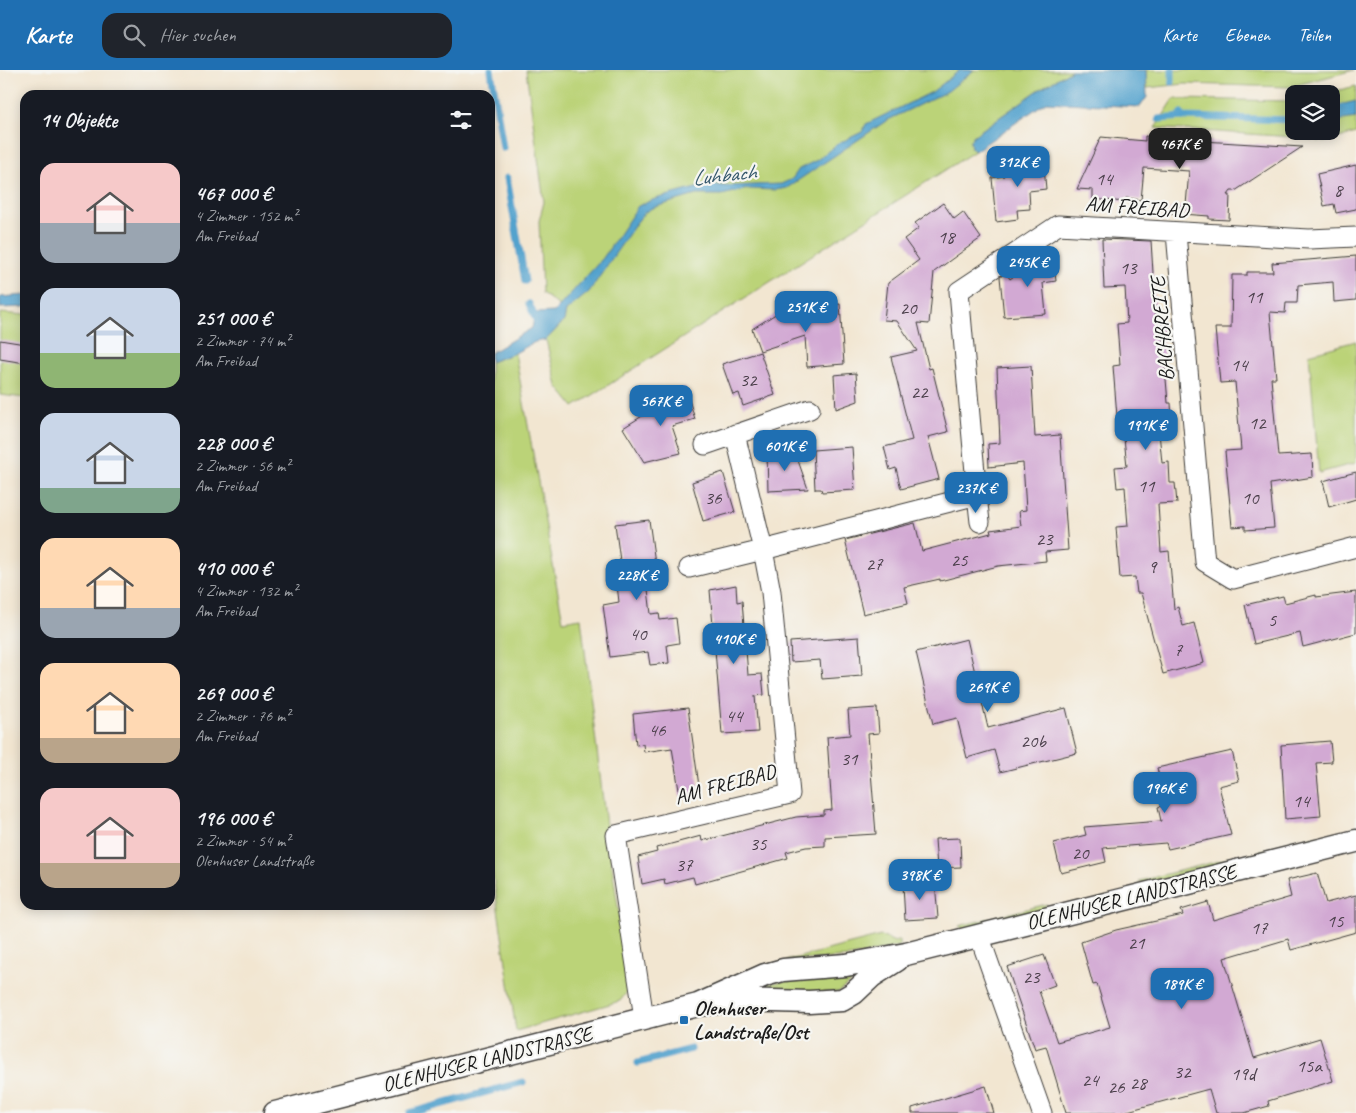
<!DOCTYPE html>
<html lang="de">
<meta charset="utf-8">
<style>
:root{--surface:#171b24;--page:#20242c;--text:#f1f3f6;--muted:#9ea1a6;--accent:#1f6fb2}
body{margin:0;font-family:Caveat,sans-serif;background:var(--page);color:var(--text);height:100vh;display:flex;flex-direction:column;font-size:19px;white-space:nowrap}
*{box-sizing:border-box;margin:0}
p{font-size:16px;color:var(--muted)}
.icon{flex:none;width:28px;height:28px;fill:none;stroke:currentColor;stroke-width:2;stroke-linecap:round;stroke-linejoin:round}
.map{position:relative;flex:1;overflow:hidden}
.side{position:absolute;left:20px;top:20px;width:475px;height:820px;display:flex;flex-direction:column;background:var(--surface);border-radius:15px;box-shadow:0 2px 12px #0003}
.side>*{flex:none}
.tools{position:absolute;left:1285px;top:15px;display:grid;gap:10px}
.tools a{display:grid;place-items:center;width:55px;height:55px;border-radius:10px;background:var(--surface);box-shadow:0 2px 12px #0003;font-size:25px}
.price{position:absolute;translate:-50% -42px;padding:0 11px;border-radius:10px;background:var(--accent);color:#fff;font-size:16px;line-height:32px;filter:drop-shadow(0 1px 2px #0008)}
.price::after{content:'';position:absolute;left:50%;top:30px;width:15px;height:11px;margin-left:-8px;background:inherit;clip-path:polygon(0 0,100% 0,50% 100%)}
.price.active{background:#222;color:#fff}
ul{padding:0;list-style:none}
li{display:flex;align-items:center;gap:15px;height:125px;padding:0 20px}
li span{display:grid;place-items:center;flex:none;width:140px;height:100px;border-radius:15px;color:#555}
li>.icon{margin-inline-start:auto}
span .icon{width:60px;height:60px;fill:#fffc;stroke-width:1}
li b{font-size:21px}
h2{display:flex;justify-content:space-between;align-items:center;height:60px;padding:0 20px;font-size:21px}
header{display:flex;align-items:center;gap:30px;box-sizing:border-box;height:70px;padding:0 25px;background:var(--accent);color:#fff}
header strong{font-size:24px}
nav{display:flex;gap:28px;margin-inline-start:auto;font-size:18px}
.search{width:350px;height:45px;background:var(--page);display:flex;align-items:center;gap:12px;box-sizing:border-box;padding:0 18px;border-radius:15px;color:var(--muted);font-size:19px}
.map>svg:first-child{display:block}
.green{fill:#bbd378;stroke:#6c784a}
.water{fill:#53a2cd;stroke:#385f74}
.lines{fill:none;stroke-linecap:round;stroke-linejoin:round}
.stream{stroke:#53a2cd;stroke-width:7}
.building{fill:#d2a9d3}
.minor-casing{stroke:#3c3a37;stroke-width:21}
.tertiary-casing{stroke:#3c3a37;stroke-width:25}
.minor{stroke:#fff;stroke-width:19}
.tertiary{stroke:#fff;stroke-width:22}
.poi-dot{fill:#1f6fb2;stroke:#f6f6f2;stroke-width:2}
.labels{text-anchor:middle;stroke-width:4.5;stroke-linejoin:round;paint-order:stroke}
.number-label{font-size:19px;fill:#4a3f4a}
.street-label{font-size:21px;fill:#1c1c1c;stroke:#f6f6f2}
.poi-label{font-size:21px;font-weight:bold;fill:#1c1c1c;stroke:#f6f6f2;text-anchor:start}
.water-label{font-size:22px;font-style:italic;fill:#35586c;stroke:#f6f6f2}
</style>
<header>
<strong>Karte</strong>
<div class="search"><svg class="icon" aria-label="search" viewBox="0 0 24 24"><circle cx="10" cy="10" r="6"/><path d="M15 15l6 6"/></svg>Hier suchen</div>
<nav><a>Karte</a><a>Ebenen</a><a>Teilen</a></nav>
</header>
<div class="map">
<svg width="1356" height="1043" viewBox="0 0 1356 1043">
<rect width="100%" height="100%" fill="#f6f6f2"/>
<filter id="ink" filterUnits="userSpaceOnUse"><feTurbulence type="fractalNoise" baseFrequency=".02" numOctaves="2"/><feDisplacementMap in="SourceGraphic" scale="10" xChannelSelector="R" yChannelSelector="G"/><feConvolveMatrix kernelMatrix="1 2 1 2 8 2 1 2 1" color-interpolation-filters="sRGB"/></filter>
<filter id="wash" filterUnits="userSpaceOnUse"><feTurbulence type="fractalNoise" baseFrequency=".0096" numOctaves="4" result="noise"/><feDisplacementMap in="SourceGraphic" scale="20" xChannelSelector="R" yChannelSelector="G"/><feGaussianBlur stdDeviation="1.12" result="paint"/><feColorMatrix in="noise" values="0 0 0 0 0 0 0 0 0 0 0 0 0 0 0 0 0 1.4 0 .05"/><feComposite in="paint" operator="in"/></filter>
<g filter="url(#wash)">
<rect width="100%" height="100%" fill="#f2e6d1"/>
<path class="green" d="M526,0H1072L1040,19L973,66L970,71L971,78L975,81L574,337L557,316L546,270L564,251L566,241L542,223L539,151L544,132Z
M1146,0H1354L1289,17L1185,14L1147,18Z
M1356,16V63L1325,72L1294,67L1155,58L1174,29L1294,31V61H1331V24H1323Z
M0,243L25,245V328L0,325Z
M1356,271V393L1319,403L1309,284Z
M515,283L563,551L581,548L606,755L630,918L620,931L516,961L490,785V292Z
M1318,766L1314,772L1265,784L1259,781Z
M1235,787L1233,792L1144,814L1139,811Z
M1047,834L1044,840L964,860L959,856Z
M881,866L895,872L899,870V876L851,887L785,891Z
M863,901L839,922L761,923L757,915Z"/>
<path class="water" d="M960,0H974L948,21L886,51L787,118L776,120L748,119L722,125H696L652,138L644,143L637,152L589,222L566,241L564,251L546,270L535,272L515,283L490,292V283L532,258L535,243L554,242L603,188L638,136L655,129L711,114L724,116L781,114L792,109L799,99L817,90L837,74L862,62L866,54L932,22Z
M1072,0H1146L1147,27L1140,37L1046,32L975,81L971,78L970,71L973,66L1040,19Z
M1356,31V48L1331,52V37Z
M25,225V237L0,238V227Z"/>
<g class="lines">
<path class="stream" d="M491,0L503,78
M1172,0V12
M1181,43L1183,47L1294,50
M1159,49L1183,47
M507,108L525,211
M529,234L538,254
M638,993L691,979
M410,1043L523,1012"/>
</g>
<g id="blocks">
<path class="building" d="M1145,66L1203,71L1302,77L1235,121H1231L1228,125H1230L1229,150L1209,149V146L1170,143L1169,139L1186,135L1189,101L1144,98L1141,130L1126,128L1125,132L1093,129V120L1077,119L1101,67L1145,71Z
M1043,87L1046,119L1029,121L1030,139L1017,140L1018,149L996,152L992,108L1004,106V99L1020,98L1019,89Z
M1356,95V139L1336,143L1334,134L1324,136L1317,104Z
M943,133L954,149L963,142L981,168L934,202L929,254L918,253L929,299L932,298L948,362L928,367L939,409L901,419L896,398L890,400L884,377L912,370L891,287L917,281L897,251L884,250L888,213L919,190L904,169L919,158L915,153Z
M1102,169L1151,171L1156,250H1161L1168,333H1171L1172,351L1158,352L1162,393L1169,392L1170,413H1175L1177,433L1158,434L1161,482L1169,481L1174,539L1178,537L1183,556L1194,553L1204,593L1163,604L1141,523H1137L1135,507L1120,508L1116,457L1128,456L1125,417L1117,418L1115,397L1127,396L1123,359H1118L1113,296L1120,295L1117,254L1127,253L1125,217L1104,218Z
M1052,179L1056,211L1043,213L1046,244L1004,247L1000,207L1006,203L1010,209Z
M1356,186V230L1334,232L1333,212L1298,215L1297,233H1286L1285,243L1270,242L1276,308H1271L1278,386L1312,384L1313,407L1270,414L1274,458L1245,460V456L1232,457L1225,381L1241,380L1235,312L1220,313L1215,258H1231L1232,205H1247V202H1273L1272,193Z
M840,234L844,294L807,297L805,266L760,281L752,259L785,238Z
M0,270L25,274V293L0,289Z
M760,282L775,325L743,336L739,323L733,325L722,294Z
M1031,296L1035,367L1060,365L1068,480L1045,482L1046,491L998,496L940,511V509L904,517L908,533L863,544L845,470L915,453L922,481L991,463L990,460L1021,456L1019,441L1026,440L1023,393L989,397L988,374L1000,373L997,298Z
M856,303L858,331L836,339L834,305Z
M685,317L695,349L672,356L681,383L644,392L623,358L668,330L666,323Z
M852,377L855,420L822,422L821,419H815L813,380Z
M795,382L808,419L768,421L767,383Z
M723,402L735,442L703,451L692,412Z
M1356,402V429L1329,437L1323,411Z
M649,450L655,493L645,495L651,544L659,543L660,550L676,548L679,573L667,575L669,593L650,595L648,582L610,587L603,535L619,532L615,498H621L615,454Z
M736,515L737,532L742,531L748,605L762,604L764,625L755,626L758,662L722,664L710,520Z
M1356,522V563L1303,577L1300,563L1254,574L1245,535L1283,526L1285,533L1316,525V527Z
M859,567L862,606L822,609L820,590L791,592L790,572Z
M967,569L988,658L1066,638L1077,683L1000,702L994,680L967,688L957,648L933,654L916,582Z
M688,638L700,723L680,726L672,678L644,682L643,674L636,675L633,644Z
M877,638L879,663L868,664L876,764L825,767V776L806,777L786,782L788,788L695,814L693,807L665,814L664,809L642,814L638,787L657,782L656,778L701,766L702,771L796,747L824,745V741L832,740L827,667L850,665L848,640Z
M1330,671L1332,692L1316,693L1321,746L1285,749L1281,675Z
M1232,681L1239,711L1219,716L1231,765L1168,779L1166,773L1103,778L1106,792L1061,803L1054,773L1086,765L1084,757L1161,751L1158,737L1166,735L1157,698Z
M960,768L961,797L937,798L935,769Z
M1317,803L1326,833L1356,825V862L1291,880L1288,869L1224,888L1254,988L1320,968L1333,1011L1268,1031L1269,1036L1244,1043H1216L1209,1019L1120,1043H1066L1046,976L1035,979L1007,897L1044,885L1055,915L1039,921L1057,972L1110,957L1097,914L1093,915L1081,872L1116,860L1183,845L1181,840L1208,832L1213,850L1291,827L1287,810Z
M935,812L938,848L905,850L903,815Z
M986,1016L994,1043H912V1038Z"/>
</g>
</g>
<g filter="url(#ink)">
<use href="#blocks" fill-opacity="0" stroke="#3c3a37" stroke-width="1"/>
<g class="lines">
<defs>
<path id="minor" d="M1176,163L1205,492L1233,509L1356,477
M705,375L810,339
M977,425L980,452
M689,498L763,480L735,364
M979,865L1042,1043
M644,948L616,765L790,724L771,522L763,480L977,425L959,221L1058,155L1309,169L1356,167"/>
<path id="tertiary" d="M698,935L765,905L783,900L846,895L906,884L1356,771
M275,1043L698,935L739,930L809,932L842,930L854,923L872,906L897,890"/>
</defs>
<use href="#minor" class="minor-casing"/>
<use href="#tertiary" class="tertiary-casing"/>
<use href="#minor" class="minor"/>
<use href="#tertiary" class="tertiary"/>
</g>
</g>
<rect class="poi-dot" x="679" y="945" width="10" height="10" rx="2.5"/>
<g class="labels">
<g class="number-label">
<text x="1104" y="115">14</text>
<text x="1338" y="126">8</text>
<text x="946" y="173">18</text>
<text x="1128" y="204">13</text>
<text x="1254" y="233">11</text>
<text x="908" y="244">20</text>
<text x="1239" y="301">14</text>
<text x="748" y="316">32</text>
<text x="919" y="328">22</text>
<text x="1257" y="359">12</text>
<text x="1146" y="422">11</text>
<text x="713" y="434">36</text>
<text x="1250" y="434">10</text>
<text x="1044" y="475">23</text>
<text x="959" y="496">25</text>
<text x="874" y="500">27</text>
<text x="1152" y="503">9</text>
<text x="1272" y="556">5</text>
<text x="638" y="570">40</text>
<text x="1178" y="586">7</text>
<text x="734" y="652">44</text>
<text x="657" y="666">46</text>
<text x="1033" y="677">20b</text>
<text x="849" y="695">31</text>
<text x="1301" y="737">14</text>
<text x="758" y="780">35</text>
<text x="1080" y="789">20</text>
<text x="684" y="801">37</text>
<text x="1335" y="857">15</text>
<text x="1259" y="864">17</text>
<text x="1136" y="879">21</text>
<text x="1031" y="913">23</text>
<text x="1309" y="1002">15a</text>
<text x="1182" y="1008">32</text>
<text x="1243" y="1010">19d</text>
<text x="1090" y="1016">24</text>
<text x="1138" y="1019">28</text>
<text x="1116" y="1023">26</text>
</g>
<g class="street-label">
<text transform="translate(1137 137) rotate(4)" y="7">AM FREIBAD</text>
<text transform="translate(1162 259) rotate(-95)" y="7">BACHBREITE</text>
<text transform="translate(725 714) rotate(-15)" y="7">AM FREIBAD</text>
<text transform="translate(1131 827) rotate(-14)" y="7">OLENHUSER LANDSTRASSE</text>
<text transform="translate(487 989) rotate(-14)" y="7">OLENHUSER LANDSTRASSE</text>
</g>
<g class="poi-label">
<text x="694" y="945">Olenhuser<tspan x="694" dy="24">Landstraße/Ost</tspan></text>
</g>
<g class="water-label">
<text transform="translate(724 104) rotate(-6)" y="8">Luhbach</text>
</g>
</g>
</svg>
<div class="tools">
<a><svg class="icon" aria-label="layers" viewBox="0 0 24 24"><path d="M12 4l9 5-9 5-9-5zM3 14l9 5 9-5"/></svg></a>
</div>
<b class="price active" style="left:1180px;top:100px">467K €</b>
<b class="price" style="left:1018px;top:118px">312K €</b>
<b class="price" style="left:1028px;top:218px">245K €</b>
<b class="price" style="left:806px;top:263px">251K €</b>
<b class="price" style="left:661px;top:357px">567K €</b>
<b class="price" style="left:1146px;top:381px">191K €</b>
<b class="price" style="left:785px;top:402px">601K €</b>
<b class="price" style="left:976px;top:444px">237K €</b>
<b class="price" style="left:637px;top:531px">228K €</b>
<b class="price" style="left:734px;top:595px">410K €</b>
<b class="price" style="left:988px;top:643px">269K €</b>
<b class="price" style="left:1165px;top:744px">196K €</b>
<b class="price" style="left:920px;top:831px">398K €</b>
<b class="price" style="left:1182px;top:940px">189K €</b>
<section class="side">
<h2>14 Objekte<svg class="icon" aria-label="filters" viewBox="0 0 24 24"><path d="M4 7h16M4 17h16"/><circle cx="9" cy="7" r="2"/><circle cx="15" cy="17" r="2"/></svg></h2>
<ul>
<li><span style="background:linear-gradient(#f6c9c9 60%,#9aa5b1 0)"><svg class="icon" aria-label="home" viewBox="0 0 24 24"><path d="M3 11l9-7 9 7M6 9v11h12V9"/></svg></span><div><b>467 000 €</b><p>4 Zimmer · 152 m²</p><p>Am Freibad</p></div></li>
<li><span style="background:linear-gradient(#c9d6e8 65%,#8fb573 0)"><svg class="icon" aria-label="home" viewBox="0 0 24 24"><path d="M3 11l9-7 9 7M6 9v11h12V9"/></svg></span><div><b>251 000 €</b><p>2 Zimmer · 74 m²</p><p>Am Freibad</p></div></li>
<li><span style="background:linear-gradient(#c9d6e8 75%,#7fa58c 0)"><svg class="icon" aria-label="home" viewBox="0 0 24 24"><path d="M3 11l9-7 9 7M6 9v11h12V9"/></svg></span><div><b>228 000 €</b><p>2 Zimmer · 56 m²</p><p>Am Freibad</p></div></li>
<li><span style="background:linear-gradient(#ffd9b3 70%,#9aa5b1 0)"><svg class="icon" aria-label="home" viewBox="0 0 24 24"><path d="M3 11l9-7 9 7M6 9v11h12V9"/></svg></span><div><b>410 000 €</b><p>4 Zimmer · 132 m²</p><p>Am Freibad</p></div></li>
<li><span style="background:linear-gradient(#ffd9b3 75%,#b9a48a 0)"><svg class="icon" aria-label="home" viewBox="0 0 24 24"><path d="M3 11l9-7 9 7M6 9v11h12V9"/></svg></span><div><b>269 000 €</b><p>2 Zimmer · 76 m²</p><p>Am Freibad</p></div></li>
<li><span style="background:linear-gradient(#f6c9c9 75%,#b9a48a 0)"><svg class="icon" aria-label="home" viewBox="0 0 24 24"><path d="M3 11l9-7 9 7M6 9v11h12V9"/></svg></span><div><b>196 000 €</b><p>2 Zimmer · 54 m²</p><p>Olenhuser Landstraße</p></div></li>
</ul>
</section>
</div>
